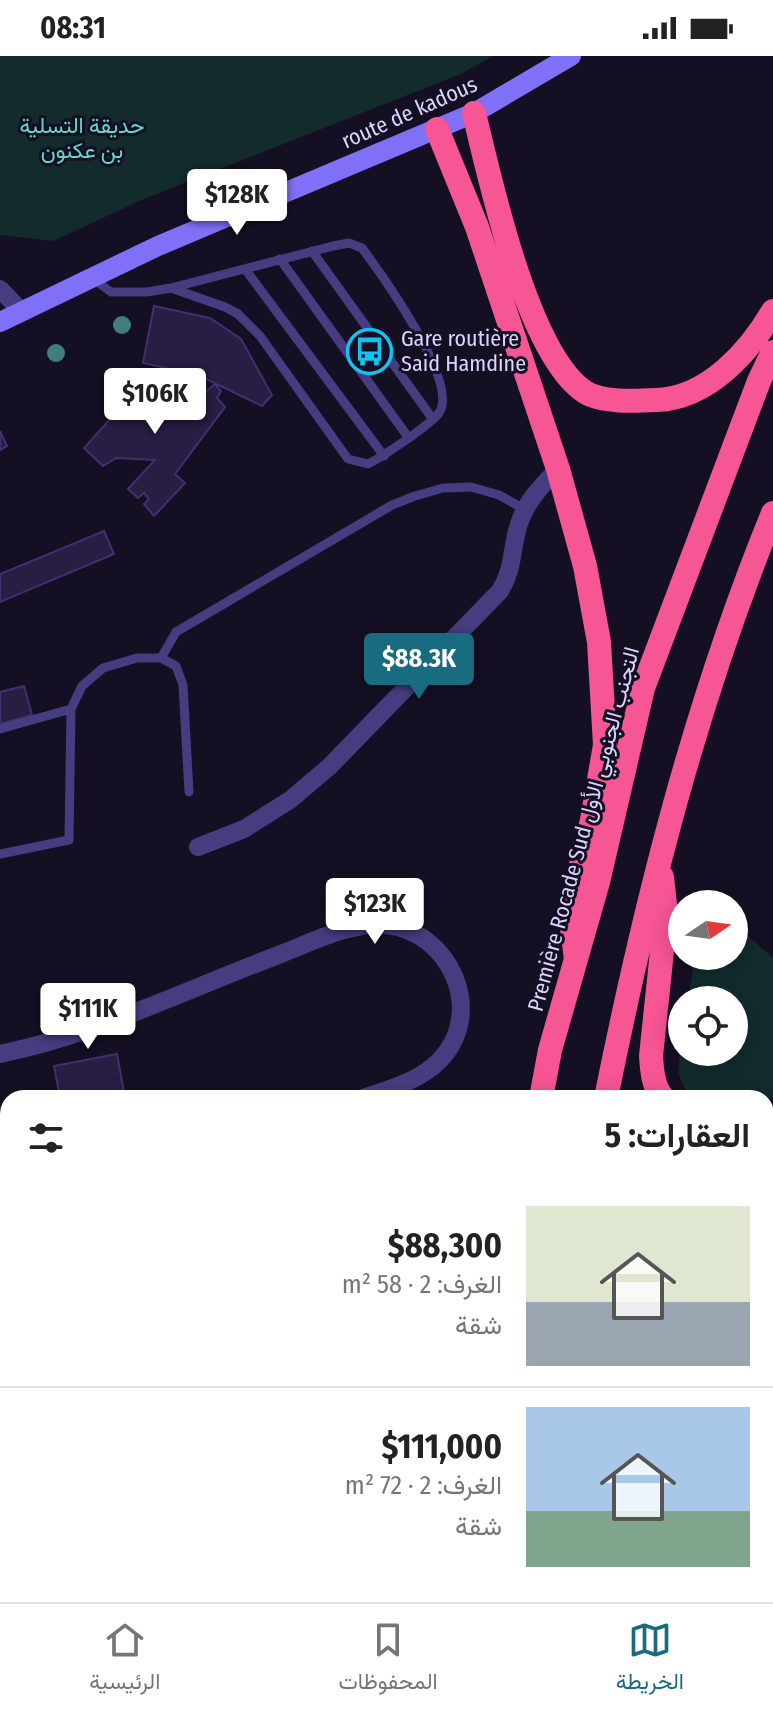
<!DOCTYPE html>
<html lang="ar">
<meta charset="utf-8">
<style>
:root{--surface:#fff;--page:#f2f2f2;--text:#222;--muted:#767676;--line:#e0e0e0;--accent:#196b7f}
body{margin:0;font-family:"Fira Sans Condensed",Vazirmatn,sans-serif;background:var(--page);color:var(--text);direction:rtl;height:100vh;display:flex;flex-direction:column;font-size:30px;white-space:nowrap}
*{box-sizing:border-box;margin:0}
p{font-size:26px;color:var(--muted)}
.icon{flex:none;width:44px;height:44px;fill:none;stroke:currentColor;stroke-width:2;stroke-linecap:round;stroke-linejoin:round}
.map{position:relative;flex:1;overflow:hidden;direction:ltr}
.panel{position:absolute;left:0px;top:1034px;width:774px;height:512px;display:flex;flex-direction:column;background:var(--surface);border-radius:24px 24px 0 0;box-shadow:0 4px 20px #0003;direction:rtl}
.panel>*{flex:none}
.needle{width:52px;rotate:77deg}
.tools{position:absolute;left:668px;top:834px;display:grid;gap:16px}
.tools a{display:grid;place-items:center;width:80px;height:80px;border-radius:50%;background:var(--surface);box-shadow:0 4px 20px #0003;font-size:40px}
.price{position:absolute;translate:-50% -68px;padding:0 18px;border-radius:8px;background:#fff;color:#222;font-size:26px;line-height:52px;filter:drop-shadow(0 2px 4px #0008)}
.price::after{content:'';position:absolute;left:50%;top:48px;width:24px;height:18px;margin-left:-12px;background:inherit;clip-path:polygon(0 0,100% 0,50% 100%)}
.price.active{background:var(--accent);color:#fff}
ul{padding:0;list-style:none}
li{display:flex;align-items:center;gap:24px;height:200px;padding:0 24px}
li+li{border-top:2px solid var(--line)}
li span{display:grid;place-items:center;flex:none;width:224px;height:160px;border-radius:0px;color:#555}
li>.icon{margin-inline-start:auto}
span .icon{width:96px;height:96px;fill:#fffc;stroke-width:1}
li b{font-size:34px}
h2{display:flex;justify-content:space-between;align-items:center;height:96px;padding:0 24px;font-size:34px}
.status{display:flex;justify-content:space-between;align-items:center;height:56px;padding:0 40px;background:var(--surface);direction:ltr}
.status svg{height:22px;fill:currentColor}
.tabs{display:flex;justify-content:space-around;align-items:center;height:112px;border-top:2px solid var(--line);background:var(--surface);font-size:22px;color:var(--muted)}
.tabs a{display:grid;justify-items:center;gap:4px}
.tabs .active{color:var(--accent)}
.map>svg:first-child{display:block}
.green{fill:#132b2d}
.building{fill:#281d43;stroke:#42306e;stroke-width:2}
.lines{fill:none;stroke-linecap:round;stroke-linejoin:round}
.service{stroke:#463d80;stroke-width:9}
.minor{stroke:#463d80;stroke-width:18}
.tertiary{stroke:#463d80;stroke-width:20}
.secondary{stroke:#8070f7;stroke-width:20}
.motorway{stroke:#f65694;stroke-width:24}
.tree{fill:#407e7d}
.labels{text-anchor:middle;stroke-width:6;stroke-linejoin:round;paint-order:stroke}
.street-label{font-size:22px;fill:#dcd4fd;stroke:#150f23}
.park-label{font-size:22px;fill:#64d9c6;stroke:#150f23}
.poi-label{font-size:22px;fill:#dcd4fd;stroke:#150f23;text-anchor:start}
</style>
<div class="status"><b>08:31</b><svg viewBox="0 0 49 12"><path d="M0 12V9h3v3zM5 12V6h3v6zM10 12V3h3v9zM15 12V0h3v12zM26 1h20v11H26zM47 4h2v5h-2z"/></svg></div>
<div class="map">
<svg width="773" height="1546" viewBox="0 0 773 1546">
<rect width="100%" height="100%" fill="#150f23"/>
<path class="green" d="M0,0H493L461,18L144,143L53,185L0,179Z
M734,867L773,902V1041L766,1045V1042H696C672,1027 679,1006 682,982V996H734V944H688L695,900H734Z
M773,1120V1169L766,1165V1123Z"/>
<path class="building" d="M154,250L210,262L241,283L272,339L262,350L198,319L143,307Z
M133,321L153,339L160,330L183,348L201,329L206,335L215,328L221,335L217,342L225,351L175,418L185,427L154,460L144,448L149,443L144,437L138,442L128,433L155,404L116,402L103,410L84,392L113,360L106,351Z
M0,375L7,390L0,394Z
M104,475L114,498L0,546V518Z
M24,630L32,659L0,668V636Z
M117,998L125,1042H60L54,1010Z
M0,1066H8V1109L0,1110Z
M8,1154V1237L0,1238V1155Z
M766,1203L773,1210V1310L766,1324Z
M640,1538H751V1546H640Z"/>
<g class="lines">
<path class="service" d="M312,195L432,362
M280,203L408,381
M245,213L384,400
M92,222L111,236H147L171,232L333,190L349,187L362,192C382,219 460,327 439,357C430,369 382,401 368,408L348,403L260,280L238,258L225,251L171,232
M161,602L176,576L392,449L415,440L443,432L471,431L499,439L524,453
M0,673L71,653
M0,798L69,784L71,653L82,630L103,612L137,602H161L176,610L183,629L189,736
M0,1369L8,1368
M0,1501H8
M38,1538V1546
M439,1546L440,1538"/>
<path class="minor" d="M0,233L22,256
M198,791L244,773L290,744L329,711L500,535C513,514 511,498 517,475C523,449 539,432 558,413
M0,998C97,978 188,933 281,898C312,886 351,866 385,869C450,874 487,957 439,1005C419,1025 390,1033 363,1042
M0,1146L8,1145"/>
<path class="tertiary" d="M766,1096L773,1092
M0,1426L8,1425"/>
<path class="secondary" d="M0,266L158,190L474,57L571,0"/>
<path class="motorway" d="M474,57C490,124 528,299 585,336C602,347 637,345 657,344C708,342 749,296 773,255
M437,73L477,171L558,413L585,510L599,586L605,689L592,764L573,843L572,873L576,903
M662,821L666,857L651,1000C652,1015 653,1031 663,1042
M541,1042L550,994L598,826L643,632L759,325L773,296
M606,1042C646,843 696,645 773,457
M766,1066L773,1065
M766,1190L773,1198
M766,1341L773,1332
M556,1538V1546
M492,1546V1538"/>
</g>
<g class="tree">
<circle cx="122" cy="269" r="9"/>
<circle cx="56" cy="297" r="9"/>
</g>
<defs>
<symbol id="bus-ring" viewBox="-11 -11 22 22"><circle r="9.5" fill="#150f23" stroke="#0dc5f0" stroke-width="1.5"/><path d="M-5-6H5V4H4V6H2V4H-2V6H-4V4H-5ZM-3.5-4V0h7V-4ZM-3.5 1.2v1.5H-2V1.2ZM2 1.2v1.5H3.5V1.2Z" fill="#0dc5f0"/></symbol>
</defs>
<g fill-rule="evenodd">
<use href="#bus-ring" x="344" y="270" width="51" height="51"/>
</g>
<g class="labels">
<g class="street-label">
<text transform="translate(409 56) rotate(-24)" y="8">route de kadous</text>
<text transform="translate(583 773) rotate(-75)" y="8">Première Rocade Sud التجنب الجنوبي الأول</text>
</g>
<g class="park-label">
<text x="82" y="77">حديقة التسلية<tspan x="82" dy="25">بن عكنون</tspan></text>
</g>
<g class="poi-label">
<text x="401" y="290">Gare routière<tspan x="401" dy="25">Said Hamdine</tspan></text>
</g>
</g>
</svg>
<div class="tools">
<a><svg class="needle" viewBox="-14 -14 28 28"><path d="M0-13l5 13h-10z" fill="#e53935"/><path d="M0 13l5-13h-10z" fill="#767676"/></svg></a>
<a><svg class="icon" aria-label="locate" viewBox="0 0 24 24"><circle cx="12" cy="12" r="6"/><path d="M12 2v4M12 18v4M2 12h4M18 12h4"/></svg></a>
</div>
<b class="price" style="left:237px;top:181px">$128K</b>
<b class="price" style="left:155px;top:380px">$106K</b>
<b class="price active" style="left:419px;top:645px">$88.3K</b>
<b class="price" style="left:375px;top:890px">$123K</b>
<b class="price" style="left:88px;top:995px">$111K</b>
<section class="panel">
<h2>العقارات: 5<svg class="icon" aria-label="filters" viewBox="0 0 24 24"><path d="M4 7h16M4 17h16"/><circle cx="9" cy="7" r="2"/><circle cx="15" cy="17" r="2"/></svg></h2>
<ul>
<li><span style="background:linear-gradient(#dfe7d0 60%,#9aa5b1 0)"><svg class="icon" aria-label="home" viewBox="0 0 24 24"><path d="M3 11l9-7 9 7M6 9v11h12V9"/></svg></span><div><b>$88,300</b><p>الغرف: 2 · 58 m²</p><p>شقة</p></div></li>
<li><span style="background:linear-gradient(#a9c7e8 65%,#7fa58c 0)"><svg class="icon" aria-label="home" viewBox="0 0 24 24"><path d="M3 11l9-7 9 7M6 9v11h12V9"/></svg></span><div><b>$111,000</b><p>الغرف: 2 · 72 m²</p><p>شقة</p></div></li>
</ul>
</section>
</div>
<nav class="tabs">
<a class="active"><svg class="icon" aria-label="map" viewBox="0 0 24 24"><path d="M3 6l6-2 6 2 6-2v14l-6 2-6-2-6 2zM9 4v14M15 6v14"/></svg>الخريطة</a>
<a><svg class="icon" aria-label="saved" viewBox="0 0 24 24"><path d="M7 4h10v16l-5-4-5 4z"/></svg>المحفوظات</a>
<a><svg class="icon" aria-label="home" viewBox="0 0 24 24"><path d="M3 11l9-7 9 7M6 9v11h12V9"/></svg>الرئيسية</a>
</nav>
